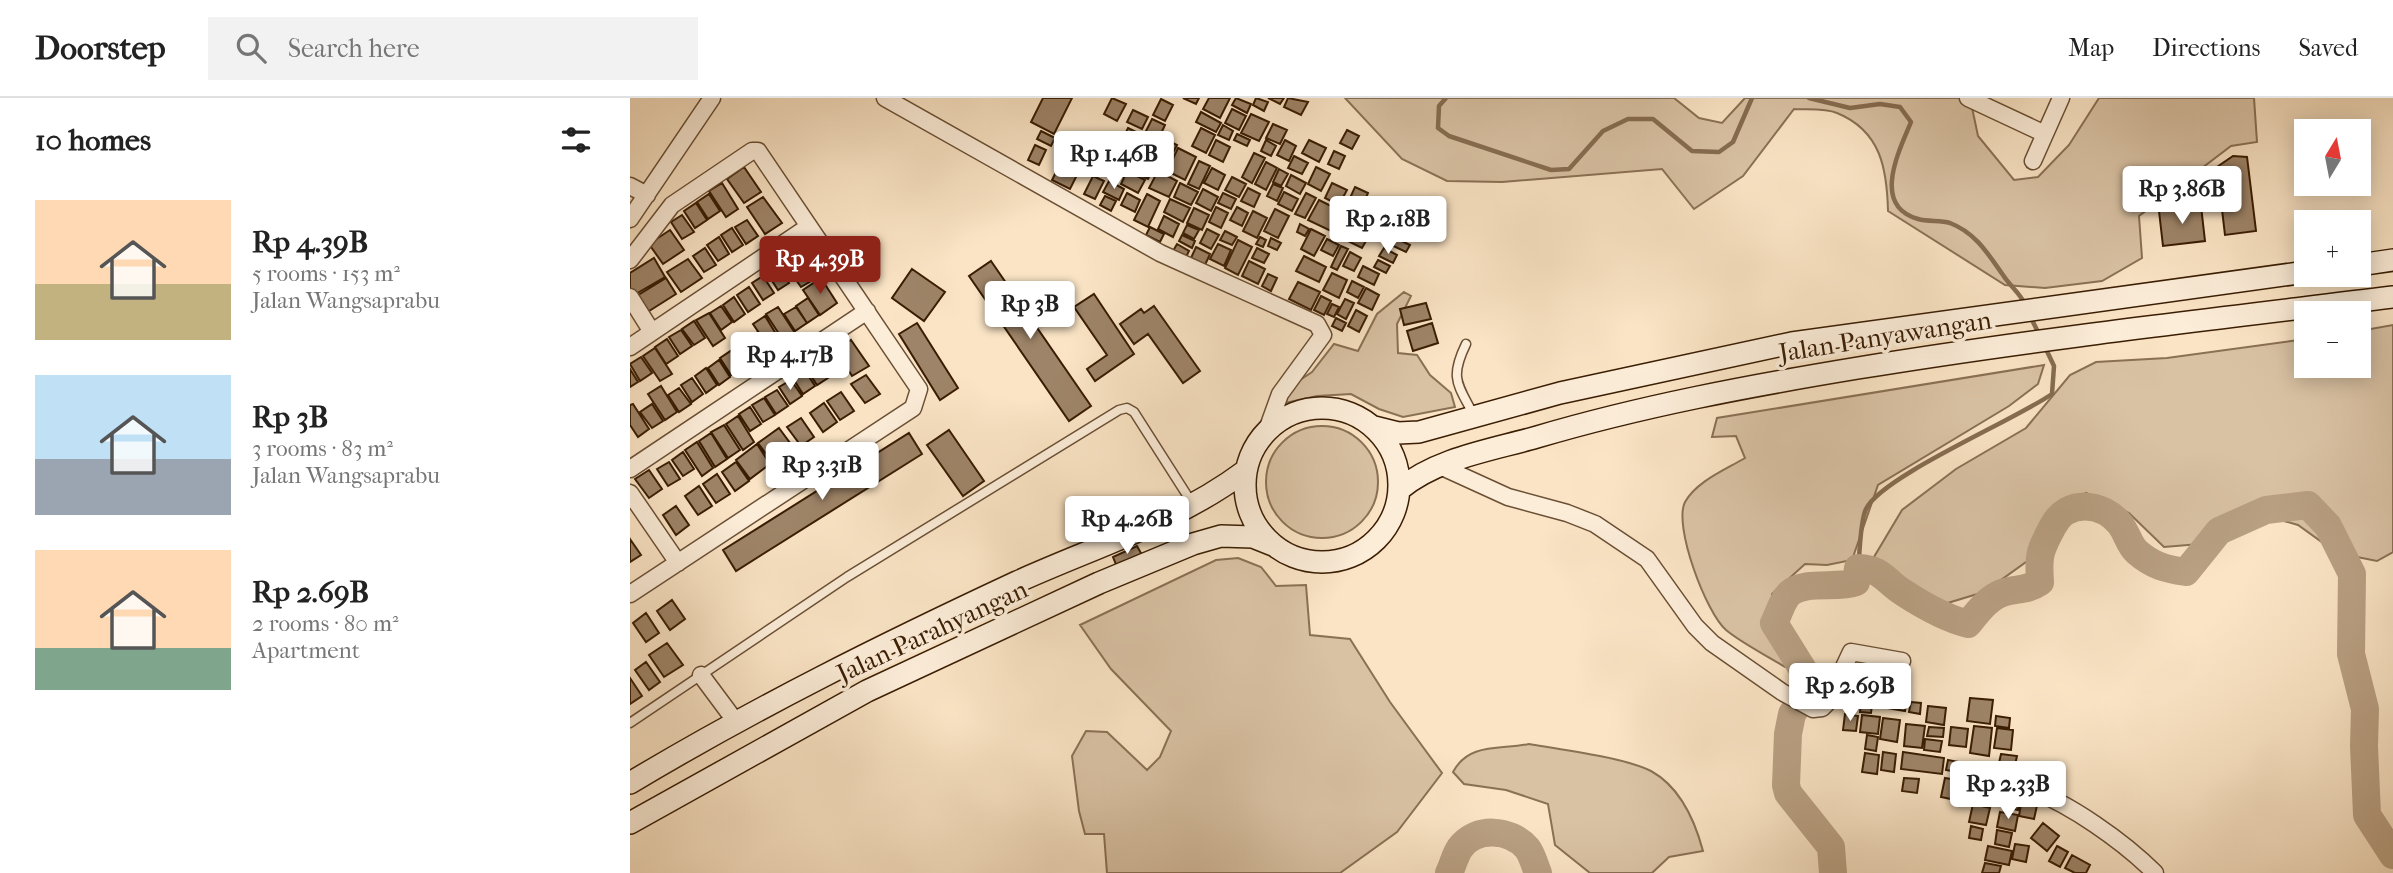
<!DOCTYPE html>
<meta charset="utf-8">
<style>
:root{--surface:#fff;--page:#f2f2f2;--text:#222;--muted:#767676;--line:#e0e0e0;--accent:#8f2418}
body{margin:0;font-family:"IM FELL French Canon",serif;background:var(--page);color:var(--text);height:100vh;display:flex;flex-direction:column;font-size:26px;white-space:nowrap}
*{box-sizing:border-box;margin:0}
p{font-size:23px;color:var(--muted)}
.icon{flex:none;width:38px;height:38px;fill:none;stroke:currentColor;stroke-width:2;stroke-linecap:round;stroke-linejoin:round}
.map{position:relative;flex:1;overflow:hidden}
.drawer{display:flex;flex-direction:column;background:var(--surface);width:630px}
.drawer>*{flex:none}
.needle{width:46px;rotate:10deg}
.buttons{position:absolute;left:1664px;top:21px;display:grid;gap:14px}
.buttons a{display:grid;place-items:center;width:77px;height:77px;border-radius:0px;background:var(--surface);box-shadow:0 4px 18px #0003;font-size:35px}
.price{position:absolute;translate:-50% -60px;padding:0 16px;border-radius:7px;background:#fff;color:#222;font-size:23px;line-height:46px;filter:drop-shadow(0 2px 4px #0008)}
.price::after{content:'';position:absolute;left:50%;top:42px;width:21px;height:16px;margin-left:-10px;background:inherit;clip-path:polygon(0 0,100% 0,50% 100%)}
.price.active{background:var(--accent);color:#fff}
ul{padding:0;list-style:none}
li{display:flex;align-items:center;gap:21px;height:175px;padding:0 35px}
li span{display:grid;place-items:center;flex:none;width:196px;height:140px;border-radius:0px;color:#555}
li>.icon{margin-inline-start:auto}
span .icon{width:84px;height:84px;fill:#fffc;stroke-width:1}
li b{font-size:30px}
h2{display:flex;justify-content:space-between;align-items:center;height:84px;padding:0 35px;font-size:30px}
header{display:flex;align-items:center;gap:42px;box-sizing:border-box;height:98px;padding:0 35px;background:var(--surface);border-bottom:2px solid var(--line)}
header strong{font-size:33px}
nav{display:flex;gap:38px;margin-inline-start:auto;font-size:24px}
.search{width:490px;height:63px;background:var(--page);display:flex;align-items:center;gap:18px;box-sizing:border-box;padding:0 24px;border-radius:0px;color:var(--muted);font-size:26px}
main{display:flex;flex:1;min-height:0}
.map>svg:first-child{display:block}
.green{fill:#d9c2a4;stroke:#8a7054;stroke-width:2}
.lines{fill:none;stroke-linecap:round;stroke-linejoin:round}
.stream{stroke:#866c50;stroke-width:4.5}
.river{stroke:#b9a083;stroke-width:28}
.building{fill:#9e8468;stroke:#3a1d03;stroke-width:2}
.service-casing{stroke:#6a4f34;stroke-width:11}
.minor-casing{stroke:#6a4f34;stroke-width:19}
.secondary-casing{stroke:#3a1d03;stroke-width:24}
.service{stroke:#fcedd9;stroke-width:8}
.minor{stroke:#fcedd9;stroke-width:16}
.secondary{stroke:#fcedd9;stroke-width:21}
.labels{text-anchor:middle;stroke-width:7;stroke-linejoin:round;paint-order:stroke}
.street-label{font-size:26px;fill:#3a1d03;stroke:#fcedd9}
</style>
<header>
<strong>Doorstep</strong>
<div class="search"><svg class="icon" aria-label="search" viewBox="0 0 24 24"><circle cx="10" cy="10" r="6"/><path d="M15 15l6 6"/></svg>Search here</div>
<nav><a>Map</a><a>Directions</a><a>Saved</a></nav>
</header>
<main>
<section class="drawer">
<h2>10 homes<svg class="icon" aria-label="filters" viewBox="0 0 24 24"><path d="M4 7h16M4 17h16"/><circle cx="9" cy="7" r="2"/><circle cx="15" cy="17" r="2"/></svg></h2>
<ul>
<li><span style="background:linear-gradient(#ffd9b3 60%,#c2b280 0)"><svg class="icon" aria-label="home" viewBox="0 0 24 24"><path d="M3 11l9-7 9 7M6 9v11h12V9"/></svg></span><div><b>Rp 4.39B</b><p>5 rooms · 153 m²</p><p>Jalan Wangsaprabu</p></div></li>
<li><span style="background:linear-gradient(#bfe0f5 60%,#9aa5b1 0)"><svg class="icon" aria-label="home" viewBox="0 0 24 24"><path d="M3 11l9-7 9 7M6 9v11h12V9"/></svg></span><div><b>Rp 3B</b><p>3 rooms · 83 m²</p><p>Jalan Wangsaprabu</p></div></li>
<li><span style="background:linear-gradient(#ffd9b3 70%,#7fa58c 0)"><svg class="icon" aria-label="home" viewBox="0 0 24 24"><path d="M3 11l9-7 9 7M6 9v11h12V9"/></svg></span><div><b>Rp 2.69B</b><p>2 rooms · 80 m²</p><p>Apartment</p></div></li>
</ul>
</section>
<div class="map">
<svg width="1763" height="775" viewBox="0 0 1763 775">
<rect width="100%" height="100%" fill="#fae4c5"/>
<filter id="stains"><feTurbulence type="fractalNoise" baseFrequency=".00286" numOctaves="4"/><feColorMatrix values="0 0 0 0 .2 0 0 0 0 .09 0 0 0 0 .02 0 0 0 .5 -.17"/></filter>
<radialGradient id="worn" r=".72"><stop offset=".6" stop-color="#630" stop-opacity="0"/><stop offset="1" stop-color="#630" stop-opacity=".3"/></radialGradient>
<path class="green" d="M715,0H1044L1069,20L1092,25L1115,0H1340L1348,38L1384,82L1408,79L1439,47L1469,0H1624L1627,44L1601,48L1509,118L1512,160L1472,183L1415,190L1375,187L1258,113C1257,71 1251,33 1207,15C1195,10 1177,12 1164,11L1113,78L1064,111L1032,71L872,84L817,83L772,61Z
M774,194L781,198L767,226L768,255L787,257L800,277L821,295L825,309L773,319L749,311L721,296L687,298L655,305V298L664,286L682,274L704,246L728,253L747,216Z
M1763,227V454L1747,463L1707,455L1668,427L1630,416L1582,445L1534,449L1499,415L1456,395L1428,419L1403,459L1354,494L1291,513L1244,459L1272,412L1326,371L1396,330L1440,277L1466,264L1537,260L1676,241V268H1729V233Z
M1414,267L1408,286L1379,308L1248,387L1222,462L1197,467L1175,466L1142,496V535L1162,568L1155,569C1136,557 1113,546 1096,532C1076,515 1043,427 1055,404C1067,383 1095,372 1115,360L1106,338L1082,339L1087,320Z
M636 384a56 56 0 1 1 112 0a56 56 0 1 1-112 0Z
M608,460L631,469L646,488L676,487L680,537L720,541L760,604L812,675L767,734L710,775H477L474,736H455L449,713L442,658L456,633L477,634L517,672L530,659L541,633L481,571L450,527L586,462Z
M899,646C929,651 996,660 1021,673C1050,689 1065,723 1073,753L1039,759L1022,775H960L925,747L918,706L876,692L834,686L823,674C839,644 871,652 899,646Z"/>
<g class="lines">
<path class="stream" d="M816,0L809,8L808,30L819,38L921,72L939,71L973,33L998,21H1023L1062,53L1089,54L1103,44L1122,0
M1179,0L1220,10L1250,6L1270,9L1281,24C1269,53 1241,108 1288,121C1298,124 1310,122 1320,125C1346,135 1358,156 1373,177C1380,188 1389,194 1395,206
M1400,218L1410,238
M1228,470C1230,455 1230,423 1236,411C1252,378 1385,322 1422,296L1424,268L1415,249"/>
<path class="river" d="M819,775C823,767 825,757 830,750C846,728 880,731 897,750C902,756 905,768 908,775
M1203,775L1201,749L1158,695L1156,687L1158,636L1162,616L1175,596L1177,578L1144,525C1149,516 1152,502 1160,495C1176,482 1207,491 1226,484L1228,470C1254,471 1254,483 1274,495C1294,508 1315,520 1338,526C1347,515 1358,500 1372,495C1386,490 1397,493 1410,484C1408,457 1410,452 1423,428C1437,401 1472,404 1490,426C1497,435 1499,447 1507,454C1523,468 1536,471 1556,474L1589,433L1636,412L1678,407L1698,428L1722,476L1721,556L1735,611L1734,648L1737,717L1763,757"/>
</g>
<path class="building" d="M413,0H442L424,36L401,24Z
M482,0L496,6L487,23L474,16Z
M553,0H569L566,6Z
M579,0H600L590,20L573,11Z
M606,0L621,6L617,15L602,7Z
M626,0L638,4L634,13L623,7Z
M638,0H654L650,6Z
M658,0L678,4L671,17L654,9Z
M531,1L543,7L535,23L523,17Z
M602,11L616,18L609,32L595,25Z
M503,12L518,19L512,31L497,24Z
M571,14L591,25L586,34L566,24Z
M621,16L639,24L629,43L611,35Z
M522,21L535,27L527,44L514,37Z
M643,26L657,32L650,46L636,40Z
M593,27L603,33L599,42L588,37Z
M498,30L510,36L502,52L490,46Z
M571,30L585,37L576,55L562,48Z
M717,32L729,38L722,51L710,45Z
M411,33L425,40L421,48L407,41Z
M607,36L620,42L617,48L604,42Z
M534,41L547,47L536,69L513,57L519,44L530,49Z
M586,42L600,49L593,64L579,57Z
M636,42L646,48L641,58L631,53Z
M655,42L666,48L659,63L647,57Z
M679,42L696,50L689,64L672,55Z
M405,47L416,52L409,67L398,62Z
M548,50L566,59L555,82L537,73Z
M704,53L715,58L709,71L698,66Z
M624,55L635,60L622,85L612,79Z
M664,58L678,65L672,76L658,70Z
M1603,58L1617,59L1626,133L1595,137L1587,69Z
M502,59L510,63L505,72L497,68Z
M433,60L451,69L440,91L422,82Z
M512,63L524,69L518,81L506,75Z
M569,63L580,68L569,91L558,86Z
M636,64L647,70L636,92L625,86Z
M114,69L131,94L114,105L97,81Z
M686,69L700,76L691,93L678,86Z
M582,70L595,77L588,92L574,85Z
M649,71L658,76L651,88L643,84Z
M497,73L515,82L508,95L491,86Z
M528,73L547,83L539,99L519,90Z
M661,77L676,85L670,96L656,88Z
M463,78L474,83L465,101L454,96Z
M602,79L616,86L609,99L595,92Z
M479,83L494,91L489,102L473,94Z
M92,85L108,111L96,119L79,93Z
M550,85L568,94L561,107L544,99Z
M702,85L717,92L709,107L695,100Z
M643,86L653,90L647,103L637,98Z
M725,89L738,95L733,106L720,100Z
M618,90L630,96L624,109L611,103Z
M573,91L588,99L581,113L566,105Z
M654,94L668,101L662,113L648,106Z
M497,95L510,102L505,114L491,107Z
M593,95L606,101L601,111L588,105Z
M676,95L686,100L675,120L665,116Z
M79,96L90,113L78,121L67,104Z
M517,96L530,103L518,129L504,122Z
M475,98L486,103L481,113L470,107Z
M133,99L152,125L135,136L117,109Z
M540,101L560,110L553,124L534,114Z
M689,102L711,113L701,133L678,122Z
M66,105L77,122L65,130L54,113Z
M716,108L730,115L724,127L710,120Z
M1571,108L1575,143L1533,148L1529,113Z
M586,109L598,115L591,130L579,124Z
M607,109L618,115L612,128L600,122Z
M564,110L579,117L572,132L557,125Z
M645,111L659,118L648,140L634,133Z
M736,112L751,120L744,132L729,125Z
M757,112L770,118L763,134L749,127Z
M623,113L637,120L627,140L613,133Z
M52,117L64,134L52,141L41,124Z
M534,118L549,126L543,139L528,131Z
M117,122L128,138L116,146L105,129Z
M670,126L679,131L675,138L667,134Z
M709,126L721,132L715,143L704,137Z
M557,127L569,132L564,141L553,135Z
M520,129L534,136L530,144L516,137Z
M726,129L740,136L732,150L718,143Z
M102,130L113,147L102,154L91,137Z
M577,131L589,137L581,151L570,145Z
M681,131L695,138L684,158L671,151Z
M40,132L54,152L33,166L19,146Z
M595,133L607,139L602,147L590,142Z
M552,137L565,143L562,150L549,143Z
M761,138L780,147L776,154L757,145Z
M89,139L99,156L88,163L77,147Z
M630,139L636,142L633,149L626,146Z
M641,140L651,145L647,152L638,148Z
M697,141L709,147L703,158L691,152Z
M608,142L622,149L608,177L595,170Z
M547,146L559,153L556,159L543,153Z
M588,146L601,152L594,168L580,161Z
M711,148L718,151L707,172L701,169Z
M566,149L580,156L575,167L561,160Z
M75,150L86,167L74,174L63,158Z
M627,150L639,156L634,165L622,160Z
M754,150L767,157L763,165L749,158Z
M171,153L188,179L171,189L154,165Z
M720,154L731,160L724,173L713,168Z
M674,158L696,169L689,184L666,173Z
M24,160L35,179L4,197L0,190V175Z
M58,161L72,180L51,194L37,174Z
M748,162L760,168L756,175L744,169Z
M361,163L461,308L439,323L339,178Z
M619,163L635,171L628,186L612,178Z
M148,168L159,185L148,192L137,175Z
M733,168L749,176L744,187L728,179Z
M282,171L315,194L294,223L262,200Z
M702,175L717,182L709,200L693,192Z
M638,176L647,180L641,193L632,188Z
M133,178L144,195L133,202L122,185Z
M36,180L46,196L16,215L5,199Z
M191,180L207,205L190,217L173,192Z
M722,183L734,189L728,200L717,194Z
M668,184L690,194L681,212L659,201Z
M119,189L130,206L118,214L107,197Z
M736,190L749,197L742,212L728,205Z
M464,196L504,256L465,283L457,271L477,257L444,209Z
M691,198L701,203L694,217L684,212Z
M104,199L115,216L104,224L93,207Z
M178,200L189,217L177,225L166,208Z
M715,201L724,205L716,221L707,216Z
M796,205L801,221L774,227L770,211Z
M702,206L709,209L704,219L697,216Z
M91,208L102,224L91,232L80,215Z
M524,208L570,273L553,285L518,236L504,246L490,226L511,211L514,215Z
M148,209L165,235L153,242L136,216Z
M166,209L177,225L165,233L154,216Z
M726,212L737,218L729,234L718,228Z
M79,215L95,240L83,248L66,222Z
M135,218L151,244L140,251L123,226Z
M706,220L716,225L712,233L702,228Z
M64,223L75,240L64,247L52,231Z
M287,225L328,290L310,302L269,236Z
M802,225L808,245L783,253L777,233Z
M51,232L62,248L50,256L39,239Z
M128,234L139,251L127,258L116,242Z
M37,241L48,258L36,266L25,249Z
M221,242L239,268L222,278L206,252Z
M114,243L125,260L114,268L103,251Z
M25,250L42,276L30,283L13,258Z
M102,252L113,269L101,277L90,260Z
M201,253L212,270L201,278L190,261Z
M11,259L22,275L10,283L0,266Z
M89,262L100,279L89,287L78,270Z
M187,263L198,280L187,287L176,270Z
M76,270L87,287L76,295L65,278Z
M0,271L8,284L0,289Z
M174,271L185,288L173,296L162,279Z
M236,277L250,296L235,305L221,286Z
M62,280L73,296L62,304L51,287Z
M161,282L172,298L160,306L149,289Z
M31,288L47,314L35,322L18,296Z
M49,290L61,306L49,314L38,297Z
M147,292L158,308L146,316L135,299Z
M211,294L224,313L210,322L197,303Z
M134,300L145,317L133,324L122,307Z
M194,305L207,324L193,334L180,315Z
M3,306L19,331L8,339L0,327V307Z
M22,306L33,323L22,330L10,314Z
M120,309L131,326L120,333L109,316Z
M108,318L124,344L113,352L96,326Z
M171,320L184,339L171,348L157,329Z
M94,327L110,352L98,360L81,334Z
M149,330L163,349L142,364L128,345Z
M319,332L354,383L333,398L297,347Z
M81,335L97,361L85,369L69,343Z
M279,335L292,356L106,473L93,452Z
M67,344L83,370L72,378L55,352Z
M127,346L140,366L120,381L106,362Z
M53,354L64,371L53,378L42,362Z
M39,364L50,381L38,388L27,371Z
M106,364L119,383L105,393L92,374Z
M19,372L32,391L19,400L5,381Z
M87,376L100,396L86,405L73,386Z
M69,388L82,408L68,417L55,398Z
M46,408L59,427L46,437L33,417Z
M0,441L11,457L0,464Z
M507,448L512,457L487,469L483,459Z
M42,502L55,521L40,532L27,513Z
M16,515L29,535L16,544L3,525Z
M37,545L53,567L34,579L19,557Z
M16,564L30,584L19,592L5,572Z
M1265,577L1280,579L1278,595L1263,593Z
M0,580L12,598L0,606Z
M1232,596L1243,598L1241,615L1230,614Z
M1259,598L1277,601L1275,613L1257,610Z
M1340,600L1363,602L1360,626L1337,623Z
M1281,604L1291,605L1290,616L1279,614Z
M1298,608L1316,610L1314,627L1296,624Z
M1215,616L1228,618L1226,633L1213,632Z
M1232,617L1250,619L1248,636L1230,634Z
M1366,618L1380,620L1379,630L1365,628Z
M1253,620L1270,622L1267,644L1250,641Z
M1276,626L1295,628L1292,650L1274,648Z
M1344,628L1362,630L1359,658L1340,655Z
M1299,629L1314,630L1313,639L1297,638Z
M1321,629L1338,631L1336,649L1319,647Z
M1367,630L1383,632L1381,652L1364,650Z
M1237,637L1248,639L1246,653L1235,651Z
M1295,641L1312,643L1310,654L1294,652Z
M1253,654L1266,656L1264,674L1251,672Z
M1273,654L1314,660L1312,676L1271,671Z
M1235,655L1249,657L1247,676L1232,674Z
M1371,656L1387,658L1385,667L1369,665Z
M1318,662L1334,665L1332,675L1316,672Z
M1367,666L1385,668L1383,684L1365,680Z
M1394,668L1409,670L1407,685L1392,684Z
M1274,680L1289,681L1287,695L1272,693Z
M1315,680L1334,683L1330,703L1311,699Z
M1351,685L1372,688L1370,701L1349,698Z
M1379,690L1392,692L1388,712L1375,709Z
M1392,700L1408,703L1404,721L1389,718Z
M1343,706L1360,710L1356,727L1339,724Z
M1370,714L1388,717L1385,733L1367,729Z
M1413,725L1429,738L1417,753L1401,740Z
M1341,728L1353,731L1351,742L1339,740Z
M1367,732L1382,735L1379,749L1365,746Z
M1385,746L1399,748L1396,764L1382,761Z
M1358,748L1382,753L1379,767L1355,762Z
M1427,748L1438,754L1430,769L1419,763Z
M1442,757L1460,767L1456,775H1445L1435,770Z
M1355,765L1371,768L1369,775H1352Z"/>
<g class="lines">
<defs>
<path id="service" d="M836,246C819,281 828,286 844,318
M0,625L217,479L489,312L497,310L504,314L562,405"/>
<path id="minor" d="M255,0L530,155L687,226L693,237L650,296L637,332
M1338,0L1415,36
M1403,63L1431,0
M0,88L17,97
M0,121L82,0
M0,162L42,107L122,53H128L289,291L283,310L0,496
M0,199L22,234
M0,249L178,129
M810,368L878,399L937,415L965,426L1017,461L1065,528L1082,545L1152,594L1183,611L1192,610L1197,605L1221,554L1272,563
M0,371L237,213
M0,395L48,465
M71,577L106,624
M1344,676C1361,680 1379,684 1396,690C1438,704 1494,744 1525,775"/>
<path id="secondary" d="M1729,167L1763,162
M615 387a77 77 0 1 1 154 0a77 77 0 1 1-154 0Z
M744,329L768,335L789,334L930,295L1162,245L1676,174
M770,391C807,360 862,352 907,339C1012,308 1119,288 1228,270C1405,241 1584,221 1763,199
M0,685C125,610 254,546 387,484C464,449 547,424 615,373
M0,725L237,593L469,485L563,446L591,438L623,439L643,447"/>
</defs>
<use href="#service" class="service-casing"/>
<use href="#minor" class="minor-casing"/>
<use href="#secondary" class="secondary-casing"/>
<use href="#service" class="service"/>
<use href="#minor" class="minor"/>
<use href="#secondary" class="secondary"/>
</g>
<g class="labels">
<g class="street-label">
<text transform="translate(1255 238) rotate(-9)" y="9">Jalan Panyawangan</text>
<text transform="translate(302 533) rotate(-25)" y="9">Jalan Parahyangan</text>
</g>
</g>
<rect width="100%" height="100%" filter="url(#stains)"/>
<rect width="100%" height="100%" fill="url(#worn)"/>
</svg>
<div class="buttons">
<a><svg class="needle" viewBox="-14 -14 28 28"><path d="M0-13l5 13h-10z" fill="#e53935"/><path d="M0 13l5-13h-10z" fill="#767676"/></svg></a>
<a>+</a>
<a>−</a>
</div>
<b class="price" style="left:484px;top:93px">Rp 1.46B</b>
<b class="price" style="left:1552px;top:128px">Rp 3.86B</b>
<b class="price" style="left:758px;top:158px">Rp 2.18B</b>
<b class="price active" style="left:190px;top:198px">Rp 4.39B</b>
<b class="price" style="left:400px;top:243px">Rp 3B</b>
<b class="price" style="left:160px;top:294px">Rp 4.17B</b>
<b class="price" style="left:192px;top:404px">Rp 3.31B</b>
<b class="price" style="left:497px;top:458px">Rp 4.26B</b>
<b class="price" style="left:1220px;top:625px">Rp 2.69B</b>
<b class="price" style="left:1378px;top:723px">Rp 2.33B</b>
</div>
</main>
